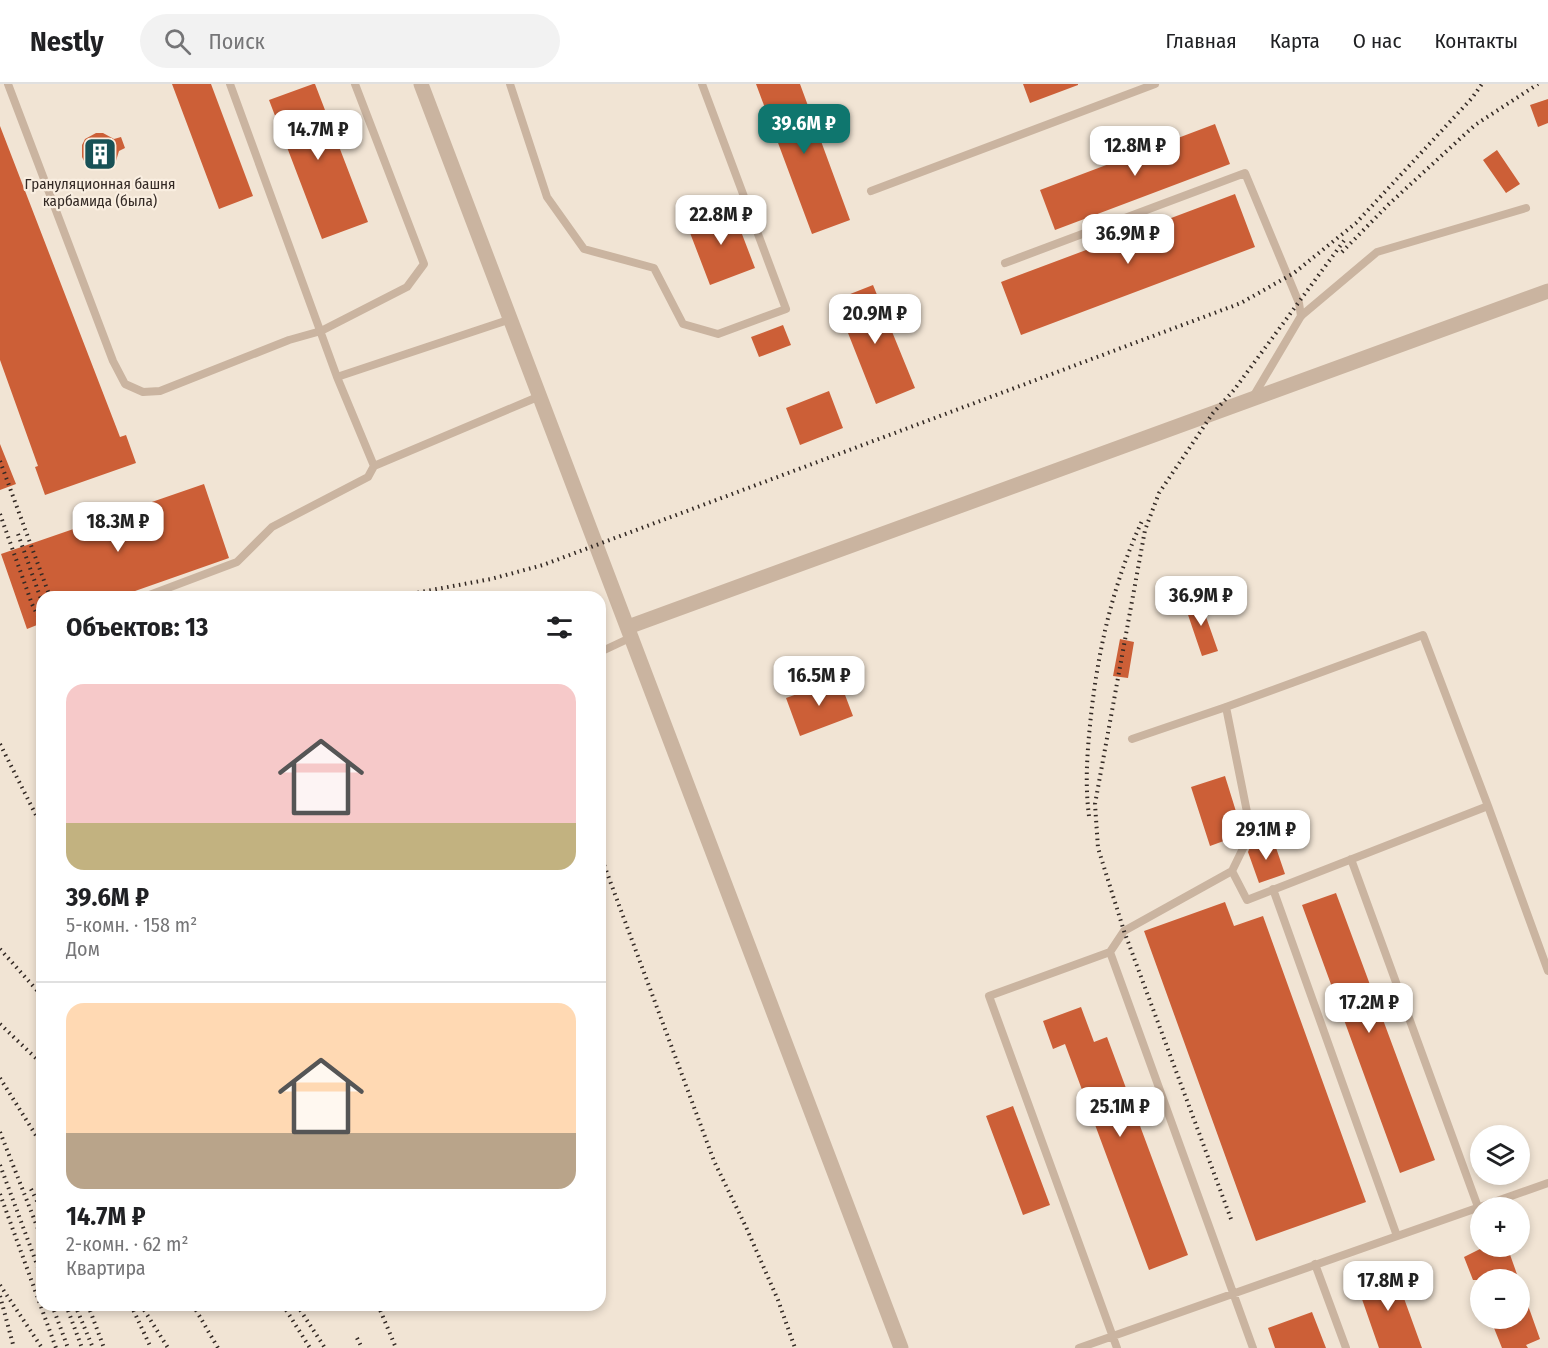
<!DOCTYPE html>
<html lang="ru">
<meta charset="utf-8">
<style>
:root{--surface:#fff;--page:#f2f2f2;--text:#202124;--muted:#757577;--line:#e0e0e0;--accent:#0f766e}
body{margin:0;font-family:"Fira Sans Condensed",sans-serif;background:var(--page);color:var(--text);height:100vh;display:flex;flex-direction:column;font-size:22px;white-space:nowrap}
*{box-sizing:border-box;margin:0}
p{font-size:20px;color:var(--muted)}
.icon{flex:none;width:33px;height:33px;fill:none;stroke:currentColor;stroke-width:2;stroke-linecap:round;stroke-linejoin:round}
.map{position:relative;flex:1;overflow:hidden}
.panel{position:absolute;left:36px;top:507px;width:570px;height:720px;display:flex;flex-direction:column;background:var(--surface);border-radius:18px;box-shadow:0 3px 9px #0003}
.panel>*{flex:none}
.fabs{position:absolute;left:1470px;top:1041px;display:grid;gap:12px}
.fabs a{display:grid;place-items:center;width:60px;height:60px;border-radius:50%;background:var(--surface);box-shadow:0 3px 9px #0003;font-size:30px}
.price{position:absolute;translate:-50% -51px;padding:0 14px;border-radius:12px;background:#fff;color:#222;font-size:20px;line-height:39px;filter:drop-shadow(0 2px 3px #0008)}
.price::after{content:'';position:absolute;left:50%;top:36px;width:18px;height:14px;margin-left:-9px;background:inherit;clip-path:polygon(0 0,100% 0,50% 100%)}
.price.selected{background:var(--accent);color:#fff}
ul{padding:0;list-style:none}
li{display:grid;align-content:center;gap:12px;height:318px;padding:0 30px}
li+li{border-top:2px solid var(--line)}
li span{display:grid;place-items:center;height:186px;border-radius:18px;color:#555}
li>.icon{margin-inline-start:auto}
span .icon{width:108px;height:108px;fill:#fffc;stroke-width:1}
li b{font-size:26px}
h2{display:flex;justify-content:space-between;align-items:center;height:72px;padding:0 30px;font-size:26px}
header{display:flex;align-items:center;gap:36px;box-sizing:border-box;height:84px;padding:0 30px;background:var(--surface);border-bottom:2px solid var(--line)}
header strong{font-size:28px}
nav{display:flex;gap:33px;margin-inline-start:auto;font-size:21px}
.search{width:420px;height:54px;background:var(--page);display:flex;align-items:center;gap:15px;box-sizing:border-box;padding:0 21px;border-radius:33px;color:var(--muted);font-size:22px}
.map>svg:first-child{display:block}
.building{fill:#cc5f37}
.lines{fill:none;stroke-linecap:round;stroke-linejoin:round}
.service{stroke:#cab4a0;stroke-width:8}
.minor{stroke:#cab4a0;stroke-width:15}
.rail{stroke:#332924;stroke-width:4;stroke-dasharray:1.5 4.5;stroke-linecap:butt}
.labels{text-anchor:middle;stroke-width:4.5;stroke-linejoin:round;paint-order:stroke}
.poi-label{font-size:15px;fill:#332924;stroke:#f9eee0}
</style>
<header>
<strong>Nestly</strong>
<div class="search"><svg class="icon" aria-label="search" viewBox="0 0 24 24"><circle cx="10" cy="10" r="6"/><path d="M15 15l6 6"/></svg>Поиск</div>
<nav><a>Главная</a><a>Карта</a><a>О нас</a><a>Контакты</a></nav>
</header>
<div class="map">
<svg width="1548" height="1264" viewBox="0 0 1548 1264">
<rect width="100%" height="100%" fill="#f1e4d4"/>
<path class="building" d="M172,0H211L253,112L219,125Z
M313,0H315L368,138L322,155L269,16Z
M756,0H800L850,136L812,150Z
M1023,0H1078V1L1030,19Z
M1548,15V39L1538,43L1530,21Z
M1215,40L1230,80L1055,146L1040,106Z
M0,42L120,353L126,351L136,379L45,411L35,383L38,382L0,276Z
M96,49H103L114,55L121,53L125,64L119,67L116,77L105,85L93,84L85,79L82,73V61L85,55Z
M1497,66L1520,100L1506,109L1483,76Z
M1235,110L1255,163L1021,251L1001,198Z
M732,124L755,184L710,201L687,141Z
M873,201L915,304L876,320L835,216Z
M783,241L791,261L759,273L751,253Z
M829,307L843,344L800,361L786,324Z
M0,360L16,400L0,406Z
M204,400L229,474L118,513H42V539L27,545L1,470Z
M1199,513L1218,567L1202,572L1184,519Z
M1120,555L1134,558L1128,594L1113,592Z
M839,595L853,632L800,652L786,614Z
M1225,692L1243,750L1210,762L1191,703Z
M1273,755L1285,790L1259,799L1248,768L1250,763Z
M1336,809L1435,1076L1400,1089L1302,821Z
M1225,818L1234,842L1263,832L1366,1118L1256,1157L1144,847Z
M1081,923L1094,958L1107,953L1188,1171L1149,1186L1065,960L1053,965L1043,937Z
M1013,1022L1050,1121L1023,1131L986,1032Z
M1486,1162H1507L1519,1196H1473L1464,1173Z
M1393,1184L1422,1264H1379L1356,1198Z
M1521,1202L1540,1255L1526,1261L1528,1264H1502L1490,1234H1520V1203Z
M1312,1228L1326,1264H1275L1268,1244Z"/>
<g class="lines">
<path class="service" d="M8,0L113,277L125,300L143,308L160,307L289,256L321,247L407,203L424,180L355,0
M230,0L337,293
M510,0L547,113L584,165L654,184L683,240L718,250L786,225L702,0
M871,107L1155,0
M1005,179L1245,89L1299,219L1301,232
M511,235L337,293L374,382L540,312
M1253,313L1301,232L1377,168L1526,124
M144,513L237,478L272,443L368,393L374,382
M600,568L632,553
M1226,623L1251,748L1232,787
M1132,655L1226,623L1423,551L1488,722L1548,887
M1351,775L1478,1123
M1273,805L1397,1152
M1110,868L989,912L1117,1264
M1315,1180L1346,1264
M1079,1264L1548,1099
M1253,1264L1110,868L1124,847L1232,787L1247,816L1488,722"/>
<path class="minor" d="M421,0L901,1264
M628,543L1548,207"/>
<path class="rail" d="M1342,168L1389,120L1475,41L1538,0
M0,377L50,513
M0,430L32,520L42,540
M18,450L42,518
M394,513L491,495L543,481L1241,219L1294,189L1356,139L1472,14L1482,0
M0,660L42,743
M1089,732C1085,701 1087,672 1090,641C1097,570 1112,502 1142,437
M600,770L714,1077L746,1143L778,1216L795,1264
M0,865L42,912
M0,940L42,980
M0,994L42,1061
M0,1048L42,1155
M0,1081L42,1194
M31,1105L42,1127
M0,1110L56,1264
M1231,1135L1124,847L1098,764L1095,720L1145,446L1159,409L1213,329L1234,306L1346,154
M0,1201L42,1264
M0,1212L14,1264
M52,1221L68,1264
M66,1221L82,1264
M75,1221L93,1264
M88,1221L104,1264
M131,1221L151,1264
M141,1221L168,1264
M193,1221L218,1264
M283,1221L310,1264
M297,1221L325,1264
M378,1221L396,1264
M357,1254L362,1264"/>
</g>
<defs>
<symbol id="building-square" viewBox="-11 -11 22 22"><rect x="-9" y="-9" width="18" height="18" rx="4" fill="#185156" stroke="#f9eee0"/><path d="M-4-6H4V6H1V3H-1V6H-4ZM-2.5-4.3h1.7v1.8h-1.7ZM.8-4.3h1.7v1.8H.8ZM-2.5-1h1.7V.8h-1.7ZM.8-1h1.7V.8H.8Z" fill="#fff"/></symbol>
</defs>
<g fill-rule="evenodd">
<use href="#building-square" x="81" y="51" width="38" height="38"/>
</g>
<g class="labels">
<g class="poi-label">
<text x="100" y="105">Грануляционная башня<tspan x="100" dy="17">карбамида (была)</tspan></text>
</g>
</g>
</svg>
<div class="fabs">
<a><svg class="icon" aria-label="layers" viewBox="0 0 24 24"><path d="M12 4l9 5-9 5-9-5zM3 14l9 5 9-5"/></svg></a>
<a>+</a>
<a>−</a>
</div>
<b class="price selected" style="left:804px;top:71px">39.6M ₽</b>
<b class="price" style="left:318px;top:77px">14.7M ₽</b>
<b class="price" style="left:1135px;top:93px">12.8M ₽</b>
<b class="price" style="left:721px;top:162px">22.8M ₽</b>
<b class="price" style="left:1128px;top:181px">36.9M ₽</b>
<b class="price" style="left:875px;top:261px">20.9M ₽</b>
<b class="price" style="left:118px;top:469px">18.3M ₽</b>
<b class="price" style="left:1201px;top:543px">36.9M ₽</b>
<b class="price" style="left:819px;top:623px">16.5M ₽</b>
<b class="price" style="left:1266px;top:777px">29.1M ₽</b>
<b class="price" style="left:1369px;top:950px">17.2M ₽</b>
<b class="price" style="left:1120px;top:1054px">25.1M ₽</b>
<b class="price" style="left:1388px;top:1228px">17.8M ₽</b>
<section class="panel">
<h2>Объектов: 13<svg class="icon" aria-label="filters" viewBox="0 0 24 24"><path d="M4 7h16M4 17h16"/><circle cx="9" cy="7" r="2"/><circle cx="15" cy="17" r="2"/></svg></h2>
<ul>
<li><span style="background:linear-gradient(#f6c9c9 75%,#c2b280 0)"><svg class="icon" aria-label="home" viewBox="0 0 24 24"><path d="M3 11l9-7 9 7M6 9v11h12V9"/></svg></span><div><b>39.6M ₽</b><p>5-комн. · 158 m²</p><p>Дом</p></div></li>
<li><span style="background:linear-gradient(#ffd9b3 70%,#b9a48a 0)"><svg class="icon" aria-label="home" viewBox="0 0 24 24"><path d="M3 11l9-7 9 7M6 9v11h12V9"/></svg></span><div><b>14.7M ₽</b><p>2-комн. · 62 m²</p><p>Квартира</p></div></li>
</ul>
</section>
</div>
